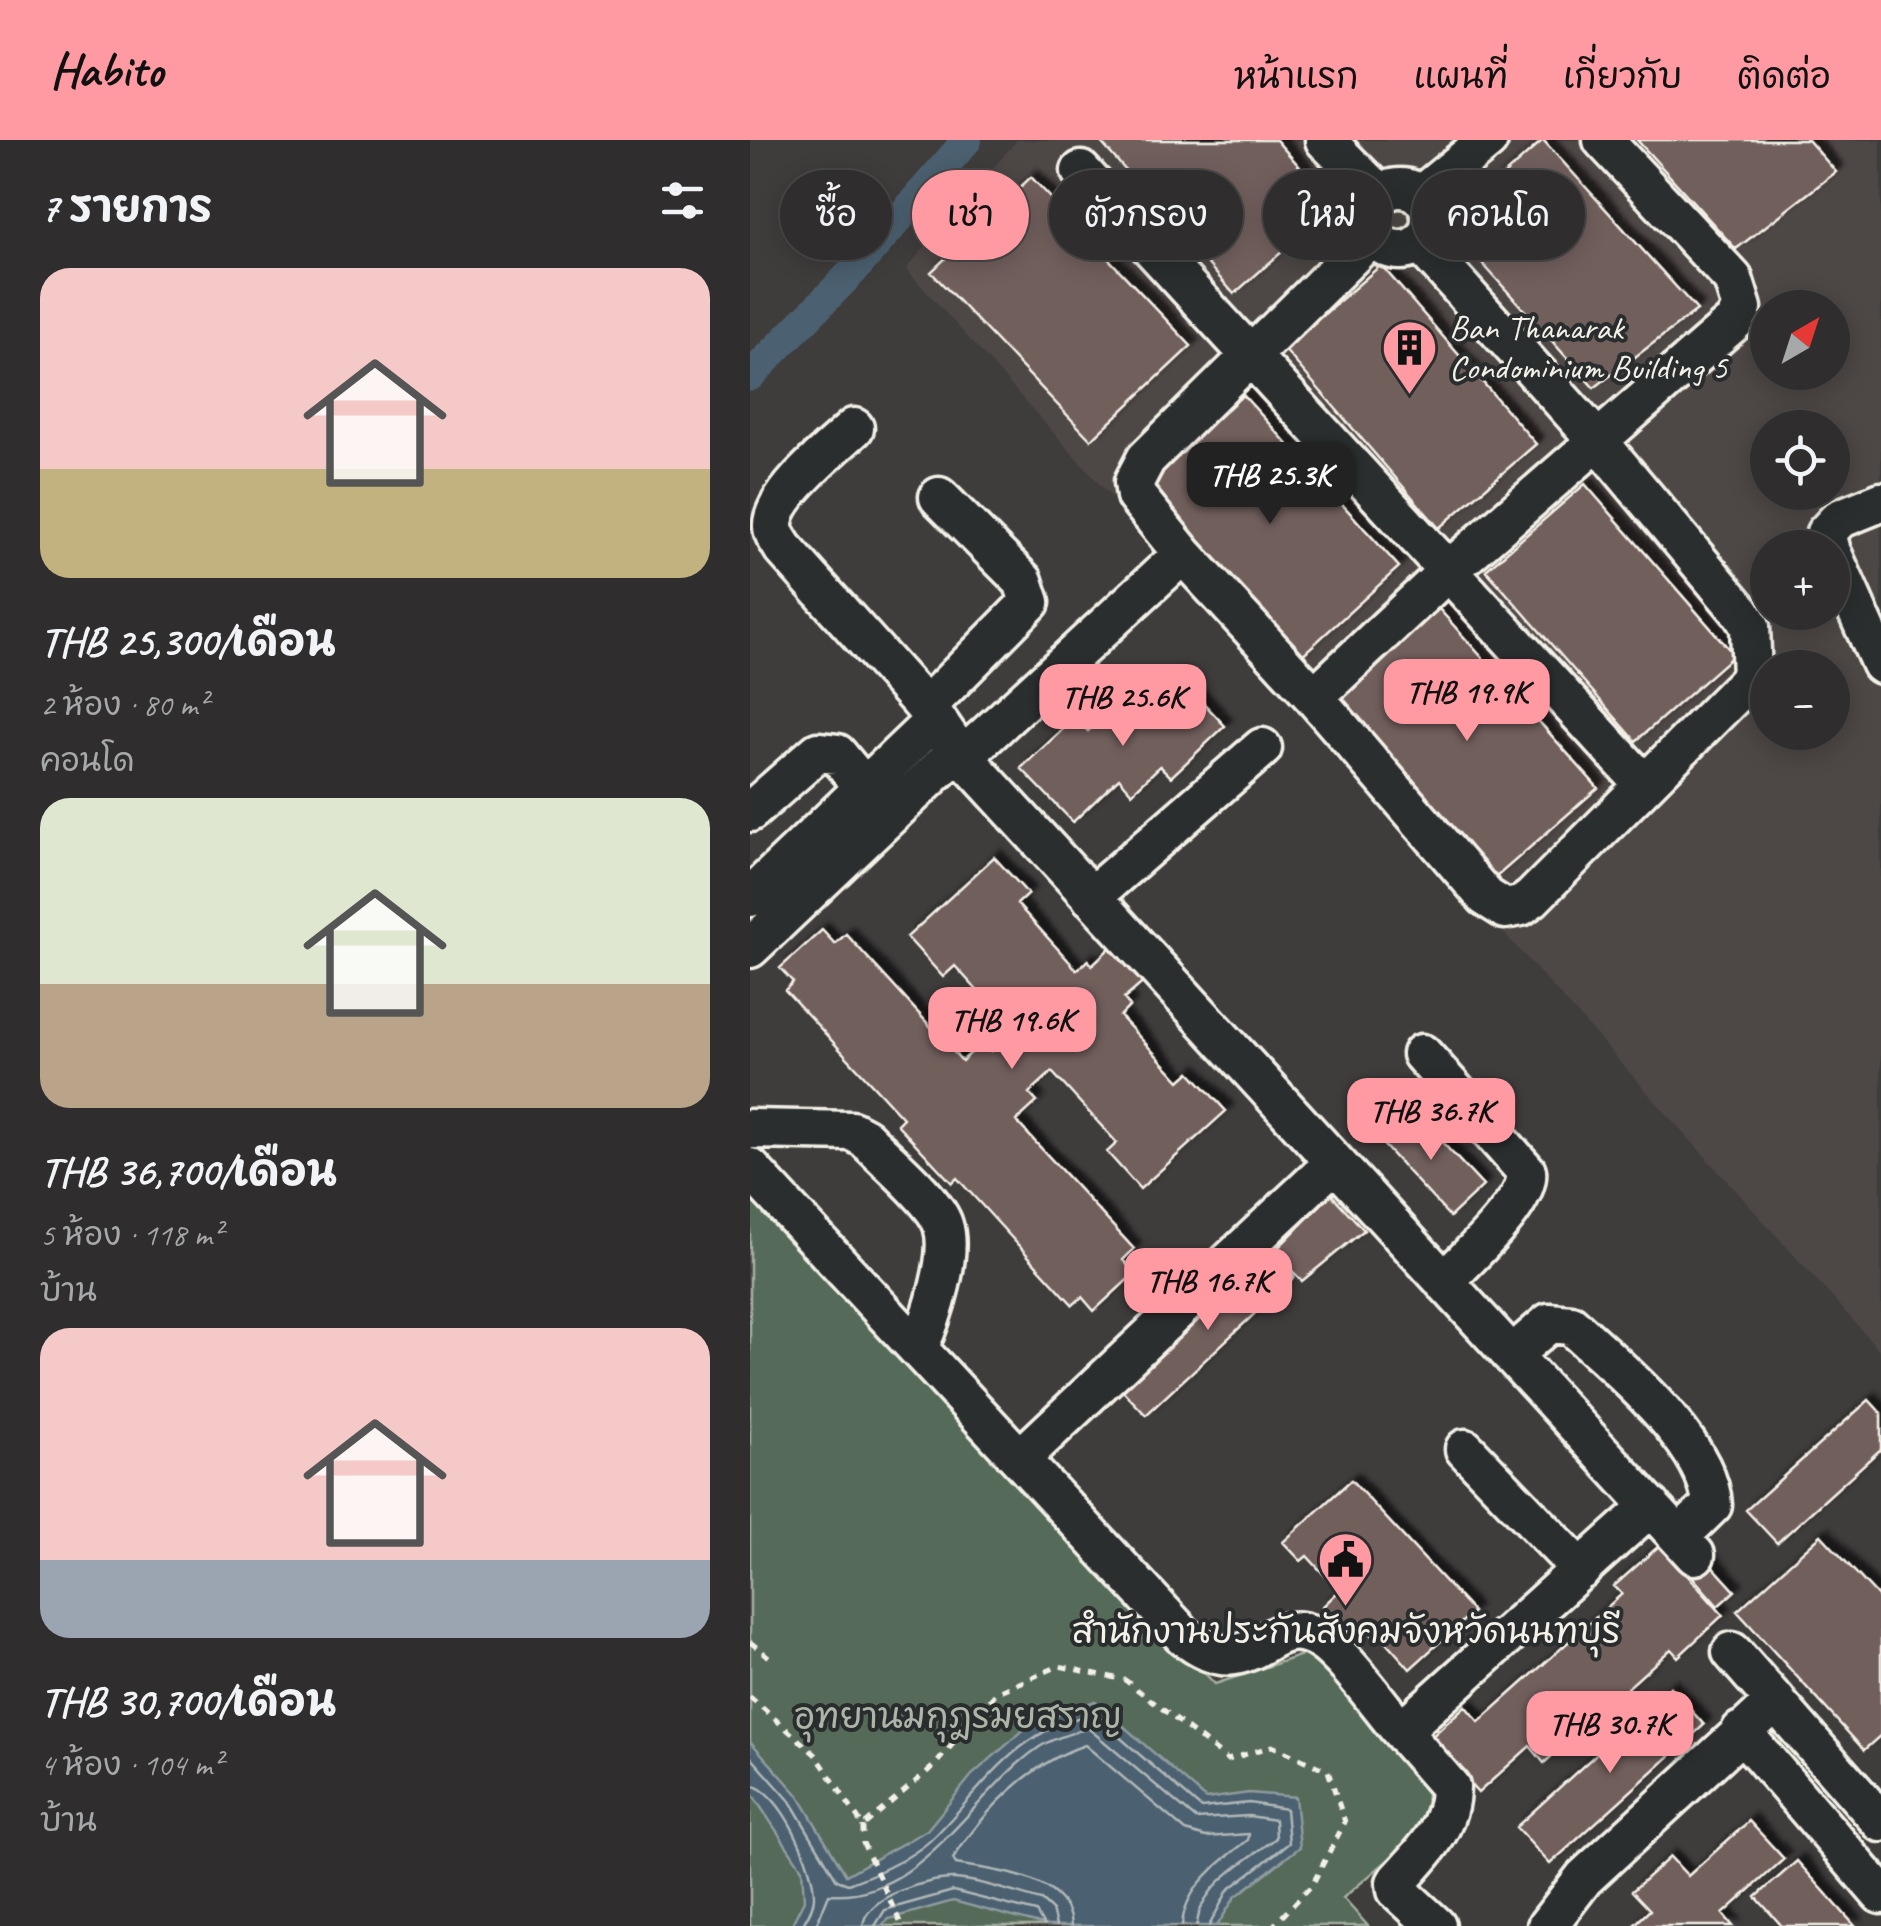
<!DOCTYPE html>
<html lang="th">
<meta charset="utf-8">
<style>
:root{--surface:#2f2d2d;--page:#373535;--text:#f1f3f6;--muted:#a7a8aa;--line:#4a4949;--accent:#ff9aa2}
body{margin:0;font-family:Caveat,"Playpen Sans Thai",sans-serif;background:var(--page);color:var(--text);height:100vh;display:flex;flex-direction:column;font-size:38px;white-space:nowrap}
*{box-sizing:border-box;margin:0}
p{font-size:32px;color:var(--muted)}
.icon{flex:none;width:55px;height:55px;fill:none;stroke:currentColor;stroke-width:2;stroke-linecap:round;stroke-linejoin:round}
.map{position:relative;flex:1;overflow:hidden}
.sheet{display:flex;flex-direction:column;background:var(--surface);width:750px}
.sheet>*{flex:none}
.guide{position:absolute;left:30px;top:30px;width:950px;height:90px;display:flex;gap:20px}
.needle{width:65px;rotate:39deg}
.tools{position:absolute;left:1000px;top:150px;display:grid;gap:20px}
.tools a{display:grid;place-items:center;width:100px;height:100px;border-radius:50%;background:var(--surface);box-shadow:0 5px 25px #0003,0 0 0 2px var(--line);font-size:50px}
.price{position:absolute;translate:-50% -85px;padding:0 22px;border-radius:20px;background:var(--accent);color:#111;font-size:32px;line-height:65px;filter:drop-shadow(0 2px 5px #0008)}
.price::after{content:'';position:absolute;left:50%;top:60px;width:30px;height:22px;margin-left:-15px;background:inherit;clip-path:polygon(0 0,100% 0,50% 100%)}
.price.active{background:#222;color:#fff}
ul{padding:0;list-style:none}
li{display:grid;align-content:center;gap:20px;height:530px;padding:0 40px}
li span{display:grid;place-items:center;height:310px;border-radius:30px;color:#555}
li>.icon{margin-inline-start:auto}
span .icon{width:180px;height:180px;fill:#fffc;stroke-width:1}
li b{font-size:42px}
h2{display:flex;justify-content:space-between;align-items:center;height:120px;padding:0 40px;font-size:42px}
.chip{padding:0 35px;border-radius:45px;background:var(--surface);box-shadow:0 5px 25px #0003,0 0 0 2px var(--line);font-size:35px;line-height:90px}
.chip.active{background:var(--accent);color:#111}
header{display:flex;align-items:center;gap:60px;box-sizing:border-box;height:140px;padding:0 50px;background:var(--accent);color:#111}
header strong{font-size:48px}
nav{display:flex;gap:55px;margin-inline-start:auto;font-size:35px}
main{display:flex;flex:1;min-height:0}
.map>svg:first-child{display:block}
.built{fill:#4e4645;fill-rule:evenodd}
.green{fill:#546b58;stroke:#a4aea0;stroke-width:2.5}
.water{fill:#4b616f;stroke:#8f9b9f;stroke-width:2.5}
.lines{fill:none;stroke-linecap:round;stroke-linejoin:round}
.shore{stroke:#b0b7b8;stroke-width:2.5}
.canal{stroke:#4b616f;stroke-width:30}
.building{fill:#715f5b;stroke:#f4f1e8;stroke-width:2.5;filter:url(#shadow)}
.minor-casing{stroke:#f4f1e8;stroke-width:45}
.path{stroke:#f4f1e8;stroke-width:5;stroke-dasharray:8 8;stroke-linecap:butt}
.minor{stroke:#2a2d2e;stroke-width:38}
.labels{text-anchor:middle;stroke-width:8;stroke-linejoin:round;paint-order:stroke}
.poi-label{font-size:35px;fill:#f4f1e8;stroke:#2a2d2e;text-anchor:start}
.park-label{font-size:35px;fill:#acb5a7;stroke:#2a2d2e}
</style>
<header>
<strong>Habito</strong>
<nav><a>หน้าแรก</a><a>แผนที่</a><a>เกี่ยวกับ</a><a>ติดต่อ</a></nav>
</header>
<main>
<section class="sheet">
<h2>7 รายการ<svg class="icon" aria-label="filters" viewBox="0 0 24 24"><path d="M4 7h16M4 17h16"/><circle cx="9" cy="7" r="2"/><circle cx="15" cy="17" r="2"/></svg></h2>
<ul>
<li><span style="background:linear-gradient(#f6c9c9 65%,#c2b280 0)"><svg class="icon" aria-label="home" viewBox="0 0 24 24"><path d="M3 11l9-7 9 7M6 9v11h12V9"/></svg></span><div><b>THB 25,300/เดือน</b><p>2 ห้อง · 80 m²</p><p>คอนโด</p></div></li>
<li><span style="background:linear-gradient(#dfe7d0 60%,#b9a48a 0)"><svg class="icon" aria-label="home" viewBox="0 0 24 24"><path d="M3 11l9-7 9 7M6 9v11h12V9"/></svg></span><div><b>THB 36,700/เดือน</b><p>5 ห้อง · 118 m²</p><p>บ้าน</p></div></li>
<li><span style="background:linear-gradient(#f6c9c9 75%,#9aa5b1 0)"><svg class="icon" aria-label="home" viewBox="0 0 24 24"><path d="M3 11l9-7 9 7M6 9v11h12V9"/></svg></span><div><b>THB 30,700/เดือน</b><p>4 ห้อง · 104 m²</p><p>บ้าน</p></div></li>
</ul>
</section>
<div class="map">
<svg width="1131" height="1786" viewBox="0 0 1131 1786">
<defs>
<filter id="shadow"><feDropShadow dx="7" dy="-7" stdDeviation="2.5" flood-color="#0009"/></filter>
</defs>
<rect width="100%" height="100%" fill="#3f3c3c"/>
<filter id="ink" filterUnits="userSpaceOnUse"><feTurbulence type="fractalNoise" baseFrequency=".01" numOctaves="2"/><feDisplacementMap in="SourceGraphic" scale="20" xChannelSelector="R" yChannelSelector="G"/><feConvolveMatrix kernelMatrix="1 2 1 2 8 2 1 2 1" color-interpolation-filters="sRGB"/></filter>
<g filter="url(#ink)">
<path class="built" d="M267,0H1131V1212L156,129ZM1018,168H1082V232H1018ZM1018,288H1082V352H1018ZM1018,408H1082V472H1018ZM1018,528H1082V592H1018Z"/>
<path class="green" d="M0,1053L465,1544L561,1512L677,1643L676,1688L593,1758L618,1786H0Z"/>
<path class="water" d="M345,1561L456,1659L499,1653L545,1657L550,1707L485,1757L467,1786H297L203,1761L139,1779L131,1786H41L54,1760L52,1729L0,1651V1601L48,1655L96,1735L177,1690L222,1635L278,1586Z"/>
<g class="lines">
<path class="shore" d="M0,1616L40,1661L87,1740L98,1744C126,1734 165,1717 186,1695C237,1643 266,1590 343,1574L451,1668L499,1663L536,1669L539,1703L478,1750L459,1786
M0,1645C31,1649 65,1728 64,1757C64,1767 57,1777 52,1786
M66,1786L79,1754C172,1761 220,1655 288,1608C302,1598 323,1593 338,1588L446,1679L499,1676L525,1680L526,1698C497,1721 449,1745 447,1786
M113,1786C115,1756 179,1738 205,1739C233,1741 264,1753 291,1760L302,1770L306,1786
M125,1786L135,1770L203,1751L286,1772L294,1786
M321,1786C319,1736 245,1731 206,1724L203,1719C235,1670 279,1624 335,1605L436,1691L456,1697L499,1694L498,1700C470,1722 434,1747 432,1786"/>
<path class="canal" d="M0,236L106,128L217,0"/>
</g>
<path class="building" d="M349,0H526L584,66L484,154Z
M793,0L947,170L844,248L698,85Z
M887,0H1058L1086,32L986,109Z
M281,37L441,206L341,300L181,132Z
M631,125L786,304L689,388L534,209Z
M493,255L649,427L548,519L391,347Z
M835,344L984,515L886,601L736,430Z
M689,469L848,648L745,738L586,559Z
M427,535L475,586L421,637L410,626L382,653L369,638L323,682L271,628L325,578L338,591L359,572L372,586Z
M244,717L278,754L267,764L327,830L338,820L342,825L364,804L397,839L374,859L380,866L370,876L430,941L440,932L476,971L390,1049L357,1012L367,1003L302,932L279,953L287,962L266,981L384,1109L373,1120L385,1133L344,1171L332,1157L323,1165L207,1038L202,1043L147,984L153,978L35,850L43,842L30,828L72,790L85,804L96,794L212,921L233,902L241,911L264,891L205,826L193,837L157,797Z
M661,969L733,1046L700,1077L628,999Z
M581,1054L614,1090L552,1141L524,1112Z
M520,1111L544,1137L396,1275L372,1250Z
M1119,1260L1131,1273V1309L1027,1403L996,1370Z
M601,1340L723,1472L660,1529L628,1493L623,1497L609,1481L596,1493L572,1467L589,1451L557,1416L551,1421L533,1402Z
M1071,1395L1131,1460V1595L1114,1610L987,1471Z
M910,1405L973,1475L928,1517L921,1509L794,1623L780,1606L728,1653L679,1599L715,1566L729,1582L872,1454L864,1446Z
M957,1420L985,1451L968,1466L940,1434Z
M920,1547L954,1585L800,1724L766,1687Z
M999,1681L1034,1719L973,1774L983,1786H883L900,1770L882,1751L920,1717L938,1736Z
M1047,1721L1105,1786H1032L1006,1757Z"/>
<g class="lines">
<defs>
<path id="minor" d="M575,0L630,55
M331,31L894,644
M619 79a31 31 0 1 1 62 0a31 31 0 1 1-62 0Z
M670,56L738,0
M104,288C82,308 22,356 23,386C23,394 29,401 33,408L186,579L208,611L945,1415
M1080,408L1076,393L1089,379L1131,362
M433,414L564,557L736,757L755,769L771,766L782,758L1002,537L1000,486L991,472L848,301L670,103
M1082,414L1131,524
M564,557L698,431L984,182L992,168L983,139L853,0
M175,568L280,462L273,441L189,357
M213,617L433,414L386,356L384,342L396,319L623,95
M0,672L68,612L87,614L114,647
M0,757L186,579
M341,757L512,608
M0,808L208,611
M672,914L776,1031C781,1061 716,1118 694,1142
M0,989L102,991L115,998C134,1018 186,1061 193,1085C203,1115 182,1178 169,1206
M0,1028L434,1496C499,1549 516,1475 561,1495C590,1507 629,1566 651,1591L901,1366
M762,1215L799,1183L821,1185C866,1227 959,1302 962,1365L929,1397
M715,1309L831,1430
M272,1317L584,1023
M982,1512L1131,1682
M651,1591L700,1647C700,1689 672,1714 646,1743L647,1750L686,1786
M991,1591L1131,1754
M797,1786L834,1738L1026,1561"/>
</defs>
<use href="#minor" class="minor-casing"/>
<path class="path" d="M0,1502L24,1521
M0,1557L66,1615L113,1686L185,1625L246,1553L309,1526L375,1540L478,1620L522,1606L578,1631L595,1682L562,1745L523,1786
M113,1686V1703L152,1786"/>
<use href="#minor" class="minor"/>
</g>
</g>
<defs>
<symbol id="building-pin" viewBox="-11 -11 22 30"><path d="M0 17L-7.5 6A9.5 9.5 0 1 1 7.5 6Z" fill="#ff9aa2" stroke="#2a2d2e"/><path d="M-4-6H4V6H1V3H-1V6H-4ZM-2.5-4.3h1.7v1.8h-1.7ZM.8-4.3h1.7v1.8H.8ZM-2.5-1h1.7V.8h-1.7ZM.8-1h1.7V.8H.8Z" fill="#111"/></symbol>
<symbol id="civic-pin" viewBox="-11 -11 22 30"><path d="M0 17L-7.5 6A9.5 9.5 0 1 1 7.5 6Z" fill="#ff9aa2" stroke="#2a2d2e"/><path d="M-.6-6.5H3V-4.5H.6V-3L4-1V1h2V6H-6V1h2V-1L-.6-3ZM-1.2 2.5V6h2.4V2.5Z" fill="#111"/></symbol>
</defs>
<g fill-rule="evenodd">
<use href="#building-pin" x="628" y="176" width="63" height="86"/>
<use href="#civic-pin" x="564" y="1388" width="63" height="86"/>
</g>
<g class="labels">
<g class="poi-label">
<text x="699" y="199">Ban Thanarak<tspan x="699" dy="40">Condominium Building 5</tspan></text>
<text x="596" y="1503" text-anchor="middle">สำนักงานประกันสังคมจังหวัดนนทบุรี</text>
</g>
<g class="park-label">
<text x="208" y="1588">อุทยานมกุฎรมยสราญ</text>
</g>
</g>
</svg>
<div class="tools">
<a><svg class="needle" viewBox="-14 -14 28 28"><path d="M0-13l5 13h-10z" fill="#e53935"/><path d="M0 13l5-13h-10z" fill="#a7a8aa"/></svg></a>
<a><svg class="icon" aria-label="locate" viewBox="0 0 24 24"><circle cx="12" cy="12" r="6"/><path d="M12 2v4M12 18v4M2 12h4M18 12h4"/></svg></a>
<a>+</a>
<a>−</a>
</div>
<b class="price active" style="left:520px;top:387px">THB 25.3K</b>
<b class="price" style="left:717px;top:604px">THB 19.9K</b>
<b class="price" style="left:373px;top:609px">THB 25.6K</b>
<b class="price" style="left:262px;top:932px">THB 19.6K</b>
<b class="price" style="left:681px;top:1023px">THB 36.7K</b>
<b class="price" style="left:458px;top:1193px">THB 16.7K</b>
<b class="price" style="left:860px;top:1636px">THB 30.7K</b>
<div class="guide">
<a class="chip">ซื้อ</a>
<a class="chip active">เช่า</a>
<a class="chip">ตัวกรอง</a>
<a class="chip">ใหม่</a>
<a class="chip">คอนโด</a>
</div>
</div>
</main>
